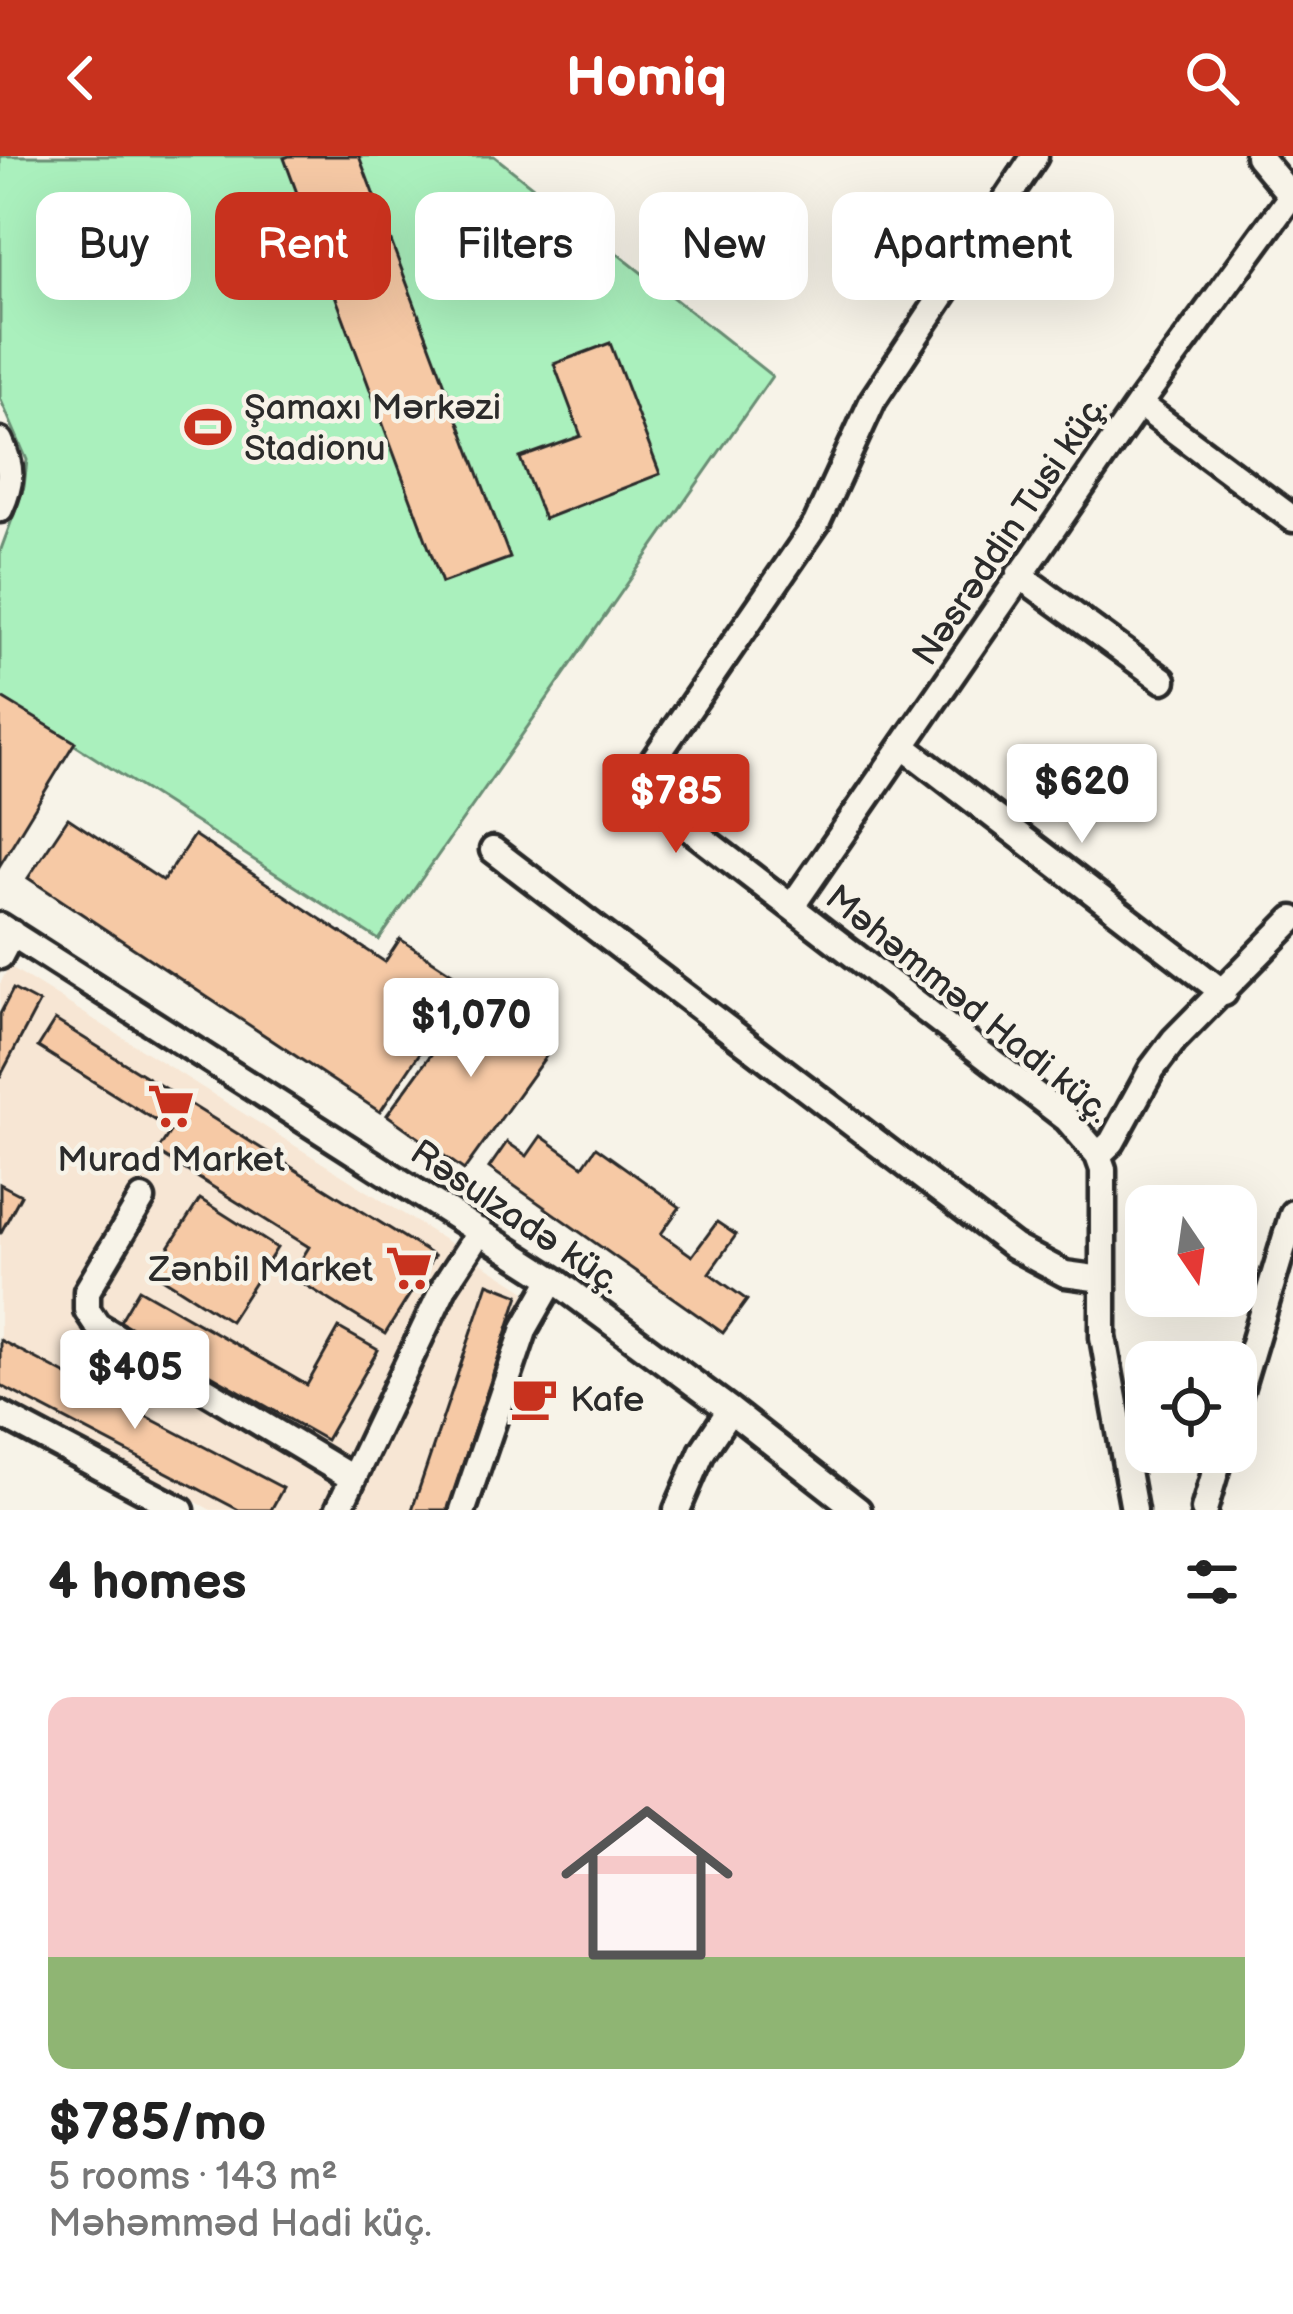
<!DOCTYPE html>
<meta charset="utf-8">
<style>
:root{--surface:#fff;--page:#f6f6f6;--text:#222;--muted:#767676;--accent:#c8321e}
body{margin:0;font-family:"Balsamiq Sans",sans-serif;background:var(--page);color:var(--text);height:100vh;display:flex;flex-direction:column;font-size:45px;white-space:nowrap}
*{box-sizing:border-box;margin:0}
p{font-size:39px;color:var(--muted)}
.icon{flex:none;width:66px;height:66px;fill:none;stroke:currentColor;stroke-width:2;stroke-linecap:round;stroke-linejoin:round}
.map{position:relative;height:1354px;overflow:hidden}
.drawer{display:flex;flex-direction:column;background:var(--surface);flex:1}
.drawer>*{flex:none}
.banner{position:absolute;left:36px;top:36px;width:1221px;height:108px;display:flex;gap:24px}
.needle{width:78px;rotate:167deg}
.controls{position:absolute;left:1125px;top:1029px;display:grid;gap:24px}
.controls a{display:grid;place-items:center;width:132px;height:132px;border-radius:24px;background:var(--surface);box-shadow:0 12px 48px #0002;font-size:60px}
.price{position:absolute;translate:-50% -102px;padding:0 27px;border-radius:12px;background:#fff;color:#222;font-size:39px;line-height:78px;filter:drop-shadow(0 3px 6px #0008)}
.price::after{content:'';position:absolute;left:50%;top:72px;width:36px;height:27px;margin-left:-18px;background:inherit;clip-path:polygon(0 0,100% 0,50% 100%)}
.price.current{background:var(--accent);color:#fff}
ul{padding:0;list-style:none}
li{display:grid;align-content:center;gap:24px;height:636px;padding:0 48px}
li span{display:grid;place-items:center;height:372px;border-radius:24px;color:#555}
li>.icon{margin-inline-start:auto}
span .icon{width:216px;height:216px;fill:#fffc;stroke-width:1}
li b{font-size:51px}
h2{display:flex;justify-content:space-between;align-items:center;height:144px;padding:0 48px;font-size:51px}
.tag{padding:0 42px;border-radius:24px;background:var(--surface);box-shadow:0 12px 48px #0002;font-size:42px;line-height:108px}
.tag.current{background:var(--accent);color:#fff}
header{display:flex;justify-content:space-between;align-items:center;height:156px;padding:0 48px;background:var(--accent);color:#fff;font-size:54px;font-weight:700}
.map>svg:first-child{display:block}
.built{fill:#f7e6d4}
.green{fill:#aaf0bd;stroke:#6a8e74;stroke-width:3}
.building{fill:#f6c9a5;stroke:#2b2b2b;stroke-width:3}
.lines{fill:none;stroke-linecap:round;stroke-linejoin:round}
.minor-casing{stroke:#2b2b2b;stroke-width:33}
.minor{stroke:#f7f3e8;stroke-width:24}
.labels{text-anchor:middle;stroke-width:9;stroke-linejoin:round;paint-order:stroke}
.poi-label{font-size:36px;fill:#2b2b2b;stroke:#f7f3e8;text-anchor:start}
.street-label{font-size:36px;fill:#2b2b2b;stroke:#f7f3e8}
</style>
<header><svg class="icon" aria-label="back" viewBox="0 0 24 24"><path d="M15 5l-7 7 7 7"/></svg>Homiq<svg class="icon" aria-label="search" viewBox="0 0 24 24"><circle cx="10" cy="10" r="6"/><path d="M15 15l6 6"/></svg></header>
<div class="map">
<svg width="1293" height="1354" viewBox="0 0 1293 1354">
<rect width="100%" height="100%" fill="#f7f3e8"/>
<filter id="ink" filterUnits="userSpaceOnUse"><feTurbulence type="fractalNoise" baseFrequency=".00833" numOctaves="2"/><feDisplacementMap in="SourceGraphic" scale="24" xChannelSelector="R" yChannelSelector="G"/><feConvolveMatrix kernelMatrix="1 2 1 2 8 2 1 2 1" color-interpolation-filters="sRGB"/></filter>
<g filter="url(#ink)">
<path class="built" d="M9,810L526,1135L452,1354H211L0,1241V828Z"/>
<path class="green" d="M0,0H494L772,220L379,784L0,541V396L24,331L27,304L0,242Z"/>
<path class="building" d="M289,0H359L510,402L442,427L284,2Z
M610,187L660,318L544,363L520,302L581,280L554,208Z
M0,541L75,586L0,709Z
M68,662L163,725L194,679L385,806L400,783L467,827L380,956L28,722Z
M13,833L39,847L0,921V858Z
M478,834L554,889L464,1014L387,959Z
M55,864L434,1100L385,1178L291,1120L309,1091L157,996L171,974L38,891Z
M541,980L583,1010L596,991L680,1051L661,1078L692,1100L717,1066L736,1079L709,1117L747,1144L723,1177L489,1012L507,986L527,1000Z
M0,1028L21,1039L0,1078Z
M200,1043L277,1092L230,1165L153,1116Z
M488,1127L519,1139L448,1354H412Z
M139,1133L307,1229L339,1172L378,1194L326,1284L119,1167Z
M0,1184L283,1332L271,1354H239L0,1229Z"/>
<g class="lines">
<defs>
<path id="minor" d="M1035,0L873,244L816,368L651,608C646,630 651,640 668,656L1067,963L1098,999L1103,1013V1181L1134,1354
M1258,0L1293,42
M1139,248L1293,363
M0,285C13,312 12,326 0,353
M1019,419L1163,524
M904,591L1224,837
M493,694L1014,1091L1065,1118L1102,1123
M792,750L1139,248L1291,40
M0,770L553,1123L730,1254L858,1354
M0,800L12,777
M1098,999L1112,986L1152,913L1174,884L1293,763
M142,1043L87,1135V1154L97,1169L352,1322
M1236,1247L1293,1057
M0,1258L181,1354
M338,1354L445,1129L480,1075
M463,1354L525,1172L553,1123
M677,1354L702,1296L730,1254
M1204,1354L1221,1296"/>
</defs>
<use href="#minor" class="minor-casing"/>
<use href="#minor" class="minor"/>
</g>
</g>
<defs>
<symbol id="stadium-bare" viewBox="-9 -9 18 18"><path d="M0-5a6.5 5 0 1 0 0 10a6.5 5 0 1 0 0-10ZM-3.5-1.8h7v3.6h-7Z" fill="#c8321e" stroke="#f7f3e8" stroke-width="2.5" paint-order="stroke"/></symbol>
<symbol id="supermarket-bare" viewBox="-9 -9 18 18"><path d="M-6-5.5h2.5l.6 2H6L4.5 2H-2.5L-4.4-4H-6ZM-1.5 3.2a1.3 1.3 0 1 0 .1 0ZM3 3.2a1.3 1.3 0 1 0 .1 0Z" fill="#c8321e" stroke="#f7f3e8" stroke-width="2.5" paint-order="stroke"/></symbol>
<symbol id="cafe-bare" viewBox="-9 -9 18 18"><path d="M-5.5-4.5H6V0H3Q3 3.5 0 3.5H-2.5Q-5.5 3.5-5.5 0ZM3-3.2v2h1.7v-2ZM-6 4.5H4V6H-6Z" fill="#c8321e" stroke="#f7f3e8" stroke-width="2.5" paint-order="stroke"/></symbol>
</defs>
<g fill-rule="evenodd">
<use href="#stadium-bare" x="175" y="238" width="66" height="66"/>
<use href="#supermarket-bare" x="138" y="917" width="66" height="66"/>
<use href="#supermarket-bare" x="376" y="1079" width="66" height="66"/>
<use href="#cafe-bare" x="501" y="1209" width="66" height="66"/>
</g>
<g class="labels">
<g class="poi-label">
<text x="244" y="263">Şamaxı Mərkəzi<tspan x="244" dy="41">Stadionu</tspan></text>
<text x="171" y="1015" text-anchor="middle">Murad Market</text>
<text x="373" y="1125" text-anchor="end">Zənbil Market</text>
<text x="570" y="1255">Kafe</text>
</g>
<g class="street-label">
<text transform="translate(1009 373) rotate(-56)" y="13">Nəsrəddin Tusi küç.</text>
<text transform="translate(969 847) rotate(39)" y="13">Məhəmməd Hadi küç.</text>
<text transform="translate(517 1060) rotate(34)" y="13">Rəsulzadə küç.</text>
</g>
</g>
</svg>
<div class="controls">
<a><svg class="needle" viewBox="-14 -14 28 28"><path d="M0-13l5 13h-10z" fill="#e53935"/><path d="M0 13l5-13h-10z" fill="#767676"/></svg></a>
<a><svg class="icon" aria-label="locate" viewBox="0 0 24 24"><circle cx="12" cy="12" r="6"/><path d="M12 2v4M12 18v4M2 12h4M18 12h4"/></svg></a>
</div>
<b class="price" style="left:1082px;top:690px">$620</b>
<b class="price current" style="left:676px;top:700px">$785</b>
<b class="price" style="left:471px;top:924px">$1,070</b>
<b class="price" style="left:135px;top:1276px">$405</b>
<div class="banner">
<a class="tag">Buy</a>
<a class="tag current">Rent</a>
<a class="tag">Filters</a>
<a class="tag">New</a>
<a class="tag">Apartment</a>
</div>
</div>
<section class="drawer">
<h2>4 homes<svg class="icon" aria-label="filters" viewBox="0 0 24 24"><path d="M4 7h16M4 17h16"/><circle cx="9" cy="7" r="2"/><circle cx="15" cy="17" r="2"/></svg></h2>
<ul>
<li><span style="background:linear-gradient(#f6c9c9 70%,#8fb573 0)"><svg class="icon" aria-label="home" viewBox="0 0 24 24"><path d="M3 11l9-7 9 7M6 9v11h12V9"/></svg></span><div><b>$785/mo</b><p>5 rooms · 143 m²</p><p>Məhəmməd Hadi küç.</p></div></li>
</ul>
</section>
